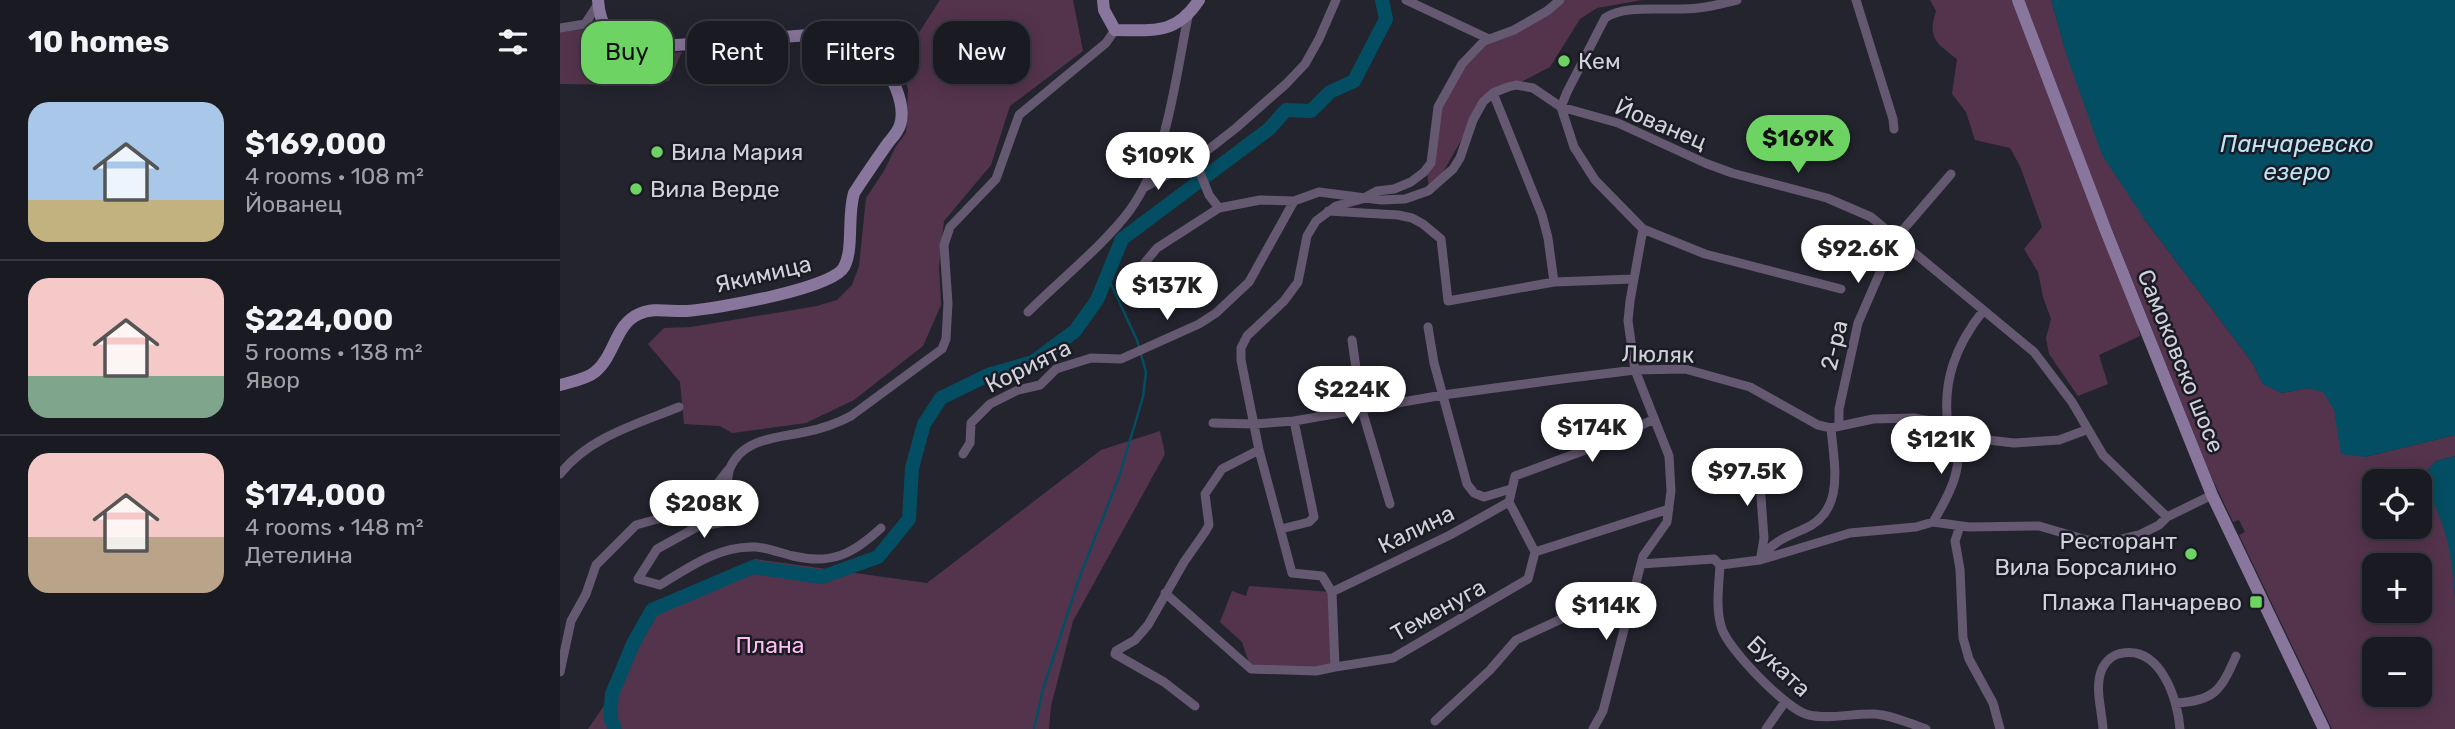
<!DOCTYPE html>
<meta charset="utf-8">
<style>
:root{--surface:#1a1b22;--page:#27282f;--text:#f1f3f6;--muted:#9fa1a5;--line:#383940;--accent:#6dd362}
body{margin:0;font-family:Rubik,sans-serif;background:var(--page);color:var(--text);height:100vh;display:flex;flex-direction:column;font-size:26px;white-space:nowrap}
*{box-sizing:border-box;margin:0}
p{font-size:23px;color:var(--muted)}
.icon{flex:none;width:38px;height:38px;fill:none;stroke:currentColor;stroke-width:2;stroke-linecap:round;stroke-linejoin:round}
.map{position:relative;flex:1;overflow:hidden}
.panel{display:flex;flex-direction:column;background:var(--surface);width:560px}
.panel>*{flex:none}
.banner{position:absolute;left:21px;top:21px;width:665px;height:63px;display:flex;gap:14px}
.controls{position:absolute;left:1802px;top:469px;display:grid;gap:14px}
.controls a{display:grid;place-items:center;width:70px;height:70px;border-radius:14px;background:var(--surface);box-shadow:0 4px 18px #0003,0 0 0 2px var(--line);font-size:35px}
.price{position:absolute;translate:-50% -60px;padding:0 16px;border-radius:24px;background:#fff;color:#222;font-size:23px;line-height:46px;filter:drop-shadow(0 2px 4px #0008)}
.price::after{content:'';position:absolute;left:50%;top:42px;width:21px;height:16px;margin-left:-10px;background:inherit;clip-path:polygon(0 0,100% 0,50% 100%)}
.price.active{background:var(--accent);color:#111}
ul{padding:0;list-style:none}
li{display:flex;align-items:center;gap:21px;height:175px;padding:0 28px}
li+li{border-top:2px solid var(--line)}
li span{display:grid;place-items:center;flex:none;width:196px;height:140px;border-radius:21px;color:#555}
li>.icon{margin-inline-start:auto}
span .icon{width:84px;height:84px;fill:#fffc;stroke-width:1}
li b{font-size:30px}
h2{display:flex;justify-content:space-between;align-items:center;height:84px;padding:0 28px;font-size:30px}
.pill{padding:0 24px;border-radius:21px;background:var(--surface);box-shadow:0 4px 18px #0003,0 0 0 2px var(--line);font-size:24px;line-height:63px}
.pill.active{background:var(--accent);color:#111}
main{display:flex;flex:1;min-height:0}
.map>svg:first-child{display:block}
.green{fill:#54344d;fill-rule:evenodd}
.water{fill:#044e63}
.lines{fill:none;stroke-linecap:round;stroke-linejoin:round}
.stream{stroke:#044e63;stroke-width:2.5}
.river{stroke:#044e63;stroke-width:14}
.street{stroke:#655971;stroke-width:9}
.secondary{stroke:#89769c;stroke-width:12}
.poi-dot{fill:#6dd362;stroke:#1a1b24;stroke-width:2.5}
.labels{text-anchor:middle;stroke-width:5;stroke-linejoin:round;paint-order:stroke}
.poi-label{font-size:23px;fill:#d1d2d9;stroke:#1a1b24;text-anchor:start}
.street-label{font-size:23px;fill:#d1d2d9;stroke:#1a1b24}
.park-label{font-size:23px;fill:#ffbeef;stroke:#1a1b24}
.water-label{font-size:24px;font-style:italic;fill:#bce4f5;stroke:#1a1b24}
</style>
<main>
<section class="panel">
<h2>10 homes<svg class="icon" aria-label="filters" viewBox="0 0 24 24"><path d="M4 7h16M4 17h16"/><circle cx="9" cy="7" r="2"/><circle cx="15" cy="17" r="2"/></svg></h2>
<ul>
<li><span style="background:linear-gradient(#a9c7e8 70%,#c2b280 0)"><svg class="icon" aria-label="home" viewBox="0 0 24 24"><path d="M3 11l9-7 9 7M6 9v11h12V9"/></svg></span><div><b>$169,000</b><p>4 rooms · 108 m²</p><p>Йованец</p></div></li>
<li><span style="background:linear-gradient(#f6c9c9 70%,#7fa58c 0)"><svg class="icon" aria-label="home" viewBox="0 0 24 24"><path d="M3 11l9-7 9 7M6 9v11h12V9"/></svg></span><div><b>$224,000</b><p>5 rooms · 138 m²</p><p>Явор</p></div></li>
<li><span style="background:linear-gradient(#f6c9c9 60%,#b9a48a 0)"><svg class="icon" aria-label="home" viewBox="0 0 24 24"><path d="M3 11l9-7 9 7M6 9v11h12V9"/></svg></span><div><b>$174,000</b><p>4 rooms · 148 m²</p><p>Детелина</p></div></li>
</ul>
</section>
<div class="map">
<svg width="1895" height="729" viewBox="0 0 1895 729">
<rect width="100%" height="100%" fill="#23242e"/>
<path class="green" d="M380,0H513L523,51L450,106L431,165L384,221L379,267L381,305L363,346L294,400L246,423L172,433L160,426L124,424L120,382L88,344L104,328L131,327L257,306L277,300L292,285L299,266L306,198L324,171L336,146L346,133L348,90L341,60Z
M1005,0H1082L1037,8L1020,19L990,67L923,102L879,179L869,188L867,172L880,107L888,90L924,41L997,7Z
M1370,0H1452L1576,317L1580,336L1539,355L1548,384L1518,396L1489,354L1486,338L1491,319L1483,297L1478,272L1464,249L1482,227L1460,166L1450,148L1415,140L1406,112L1392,94L1397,59C1377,43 1367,39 1376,11Z
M1460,0H1491L1507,56L1585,220L1692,362L1703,384L1722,393L1748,388L1763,391L1805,457L1895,435V456L1876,461L1860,478L1879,511L1892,553L1895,597V729H1772L1679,535L1685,532L1679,520L1673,522L1651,476ZM1815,481H1860V527H1815ZM1815,565H1860V611H1815ZM1815,649H1860V695H1815Z
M36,28L53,49L78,56L122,52L109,81L79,85L0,84V32Z
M600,431L605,454L513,621L491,706L489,729H28L52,694L73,644L92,610L195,559L367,583L541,450Z
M689,586L772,592L775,667L691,669L682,642L660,622L672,591L686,596Z"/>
<path class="water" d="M1491,0H1895V435L1805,457L1781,454L1774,410L1763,392L1748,388L1722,393L1703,384L1692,362L1585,220L1542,155L1507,56Z
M1895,456V597C1891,546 1886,523 1860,478L1876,461Z"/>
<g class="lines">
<path class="stream" d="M474,729L483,689L520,576L559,477L583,397L586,372L577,340L547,276"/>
<path class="river" d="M55,729L50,717L52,694L73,644L92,610L193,567L262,577L318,557L349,519L352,468L364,424L381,398L428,375L473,362L515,331L537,300L562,239L709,129L726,110L751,111L770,92L794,81L826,19L822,0"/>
<path class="street" d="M846,0L929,39
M1000,0L987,11L954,30L924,41L902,64L878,107L871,163L864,172L851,182L834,189L817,191L802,199L776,206L756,221L747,236L738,282L724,301L687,336L681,348V360L699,450L732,573L762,576L772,592L890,535L949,502L955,476L1047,442L1094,419
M1296,0L1333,119L1334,129
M0,28L25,24L38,4
M933,93L982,215L988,238L994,282
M600,148L607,163L614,170
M635,160L649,195L659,208
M585,187L635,160L676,128L726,84L745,64L759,39L776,0
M768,211L838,215L852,218L863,224L881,239L888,301L994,282L1073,279
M1083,229L1145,254L1281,289
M568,283L597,248L659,208L700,200L734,201
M468,312C499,281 545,244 570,210C608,157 615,79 628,17
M868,327L874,363L907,484L914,493L924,497L951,489
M792,340L802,410L830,504
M653,423L694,424L734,421L883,395L1002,379L1075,370L1125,369L1190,387L1258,425L1271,428L1313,419L1354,418L1377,422L1409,435L1428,440L1454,443L1499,440L1526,430
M1388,425C1382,381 1396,345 1423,311
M1279,426V409L1298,323L1328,254L1336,238L1391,174
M403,454L410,443L411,423L430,404L458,390L480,385L496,369L531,358L561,359L639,324L656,313L689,282L734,201L759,192L821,200L845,199L868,191L893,169L900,158L913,120L923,102L933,93L948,87L956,85L973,88L1001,107L1058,123L1145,163L1172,173L1267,198L1311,217L1474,352L1512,402L1543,455L1607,517
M1198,456L1204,538L1201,556
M0,474C29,437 77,424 119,407
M949,502L975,552L1109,509
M1373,522C1391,492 1406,464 1394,428
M1400,526L1395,541L1400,569L1403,638L1409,659L1433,703L1440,729
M321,528C293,554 272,565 233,556C221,553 208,548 196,547C160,545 129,567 100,585L78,579L97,549L137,527L164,522C165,511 167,474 170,468C183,438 217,438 245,432C261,429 276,424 291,416L382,349L386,339L388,303L384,245L390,227L436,179L459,115L546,43L555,30
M721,529L749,522L754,517L734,421
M1200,560C1212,542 1225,537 1244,529C1286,511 1274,465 1271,428
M1081,564L1154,559L1160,565L1200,560L1290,533L1356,527L1373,522L1409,527L1479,526L1527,540H1558L1579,535L1599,525L1607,517L1652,495
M1160,565C1159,585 1155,609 1162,629C1169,650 1228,711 1249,715C1270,720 1292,713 1314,714C1331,715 1349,723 1366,729
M772,592L775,667L833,658L968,579L975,552
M605,593L691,669L756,671L775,667
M0,672L11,621L26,594L36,565L76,525L105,517L136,499L157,484L168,470
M1616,703C1655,701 1661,690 1676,656
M635,706L604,682L555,654L556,651L575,640L588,625L624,562L645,532L649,525L645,494L662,469L699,450
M875,721L930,670L956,640L1049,597L1075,588
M1033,729L1043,711L1083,556L1107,522L1111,491L1109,456L1075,370L1068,321L1070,301L1083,229L1035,180L1014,147L1001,107L1007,92L1045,18C1066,3 1111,12 1138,8C1151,7 1164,3 1177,0
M1206,729L1225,702
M1543,729C1542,709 1534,688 1542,669C1546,660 1554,654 1563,653C1601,647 1618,700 1620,729"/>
<path class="secondary" d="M543,0L544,10L555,30C594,30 616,35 639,0
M1458,0L1546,231L1652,495L1764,729
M0,385C10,382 27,379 35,372C55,356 55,324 79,314C93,307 111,312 127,311C154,309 273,289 284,267C294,249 287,216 294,193C305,176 316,160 328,143C332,138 338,132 340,125C349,98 320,51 295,39C285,35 274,34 263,34L76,48C51,38 40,29 38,0"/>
</g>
<g class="poi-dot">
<circle cx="1004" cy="61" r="7"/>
<circle cx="97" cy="152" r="7"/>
<circle cx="76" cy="189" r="7"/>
<circle cx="1631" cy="554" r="7"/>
<rect x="1689" y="595" width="14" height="14" rx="3.5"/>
</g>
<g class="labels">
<g class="poi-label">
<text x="1018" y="69">Кем</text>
<text x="111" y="160">Вила Мария</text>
<text x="90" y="197">Вила Верде</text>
<text x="1617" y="549" text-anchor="end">Ресторант<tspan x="1617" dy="26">Вила Борсалино</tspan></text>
<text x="1682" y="610" text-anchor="end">Плажа Панчарево</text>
</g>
<g class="street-label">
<text transform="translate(1101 124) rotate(23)" y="8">Йованец</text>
<text transform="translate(203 274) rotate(-13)" y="8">Якимица</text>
<text transform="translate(1274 345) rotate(-76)" y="8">2-ра</text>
<text transform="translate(1098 354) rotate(1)" y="8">Люляк</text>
<text transform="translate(1621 361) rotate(68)" y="8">Самоковско шосе</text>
<text transform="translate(468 366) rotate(-26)" y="8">Корията</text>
<text transform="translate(856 529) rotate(-26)" y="8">Калина</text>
<text transform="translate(878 610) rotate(-29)" y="8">Теменуга</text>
<text transform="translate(1219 666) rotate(43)" y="8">Буката</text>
</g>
<g class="park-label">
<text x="210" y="653">Плана</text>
</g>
<g class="water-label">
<text x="1737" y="152">Панчаревско<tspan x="1737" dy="28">езеро</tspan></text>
</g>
</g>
</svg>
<div class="controls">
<a><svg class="icon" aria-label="locate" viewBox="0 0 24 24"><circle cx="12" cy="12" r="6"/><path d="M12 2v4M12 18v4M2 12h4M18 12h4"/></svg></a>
<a>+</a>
<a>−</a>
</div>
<b class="price active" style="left:1238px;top:175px">$169K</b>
<b class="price" style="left:598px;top:192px">$109K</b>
<b class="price" style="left:1298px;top:285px">$92.6K</b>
<b class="price" style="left:607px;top:322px">$137K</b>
<b class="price" style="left:792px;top:426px">$224K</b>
<b class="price" style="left:1032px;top:464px">$174K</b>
<b class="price" style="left:1381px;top:476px">$121K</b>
<b class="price" style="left:1187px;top:508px">$97.5K</b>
<b class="price" style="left:144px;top:540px">$208K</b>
<b class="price" style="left:1046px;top:642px">$114K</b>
<div class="banner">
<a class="pill active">Buy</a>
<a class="pill">Rent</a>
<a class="pill">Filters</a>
<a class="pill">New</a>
</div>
</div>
</main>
